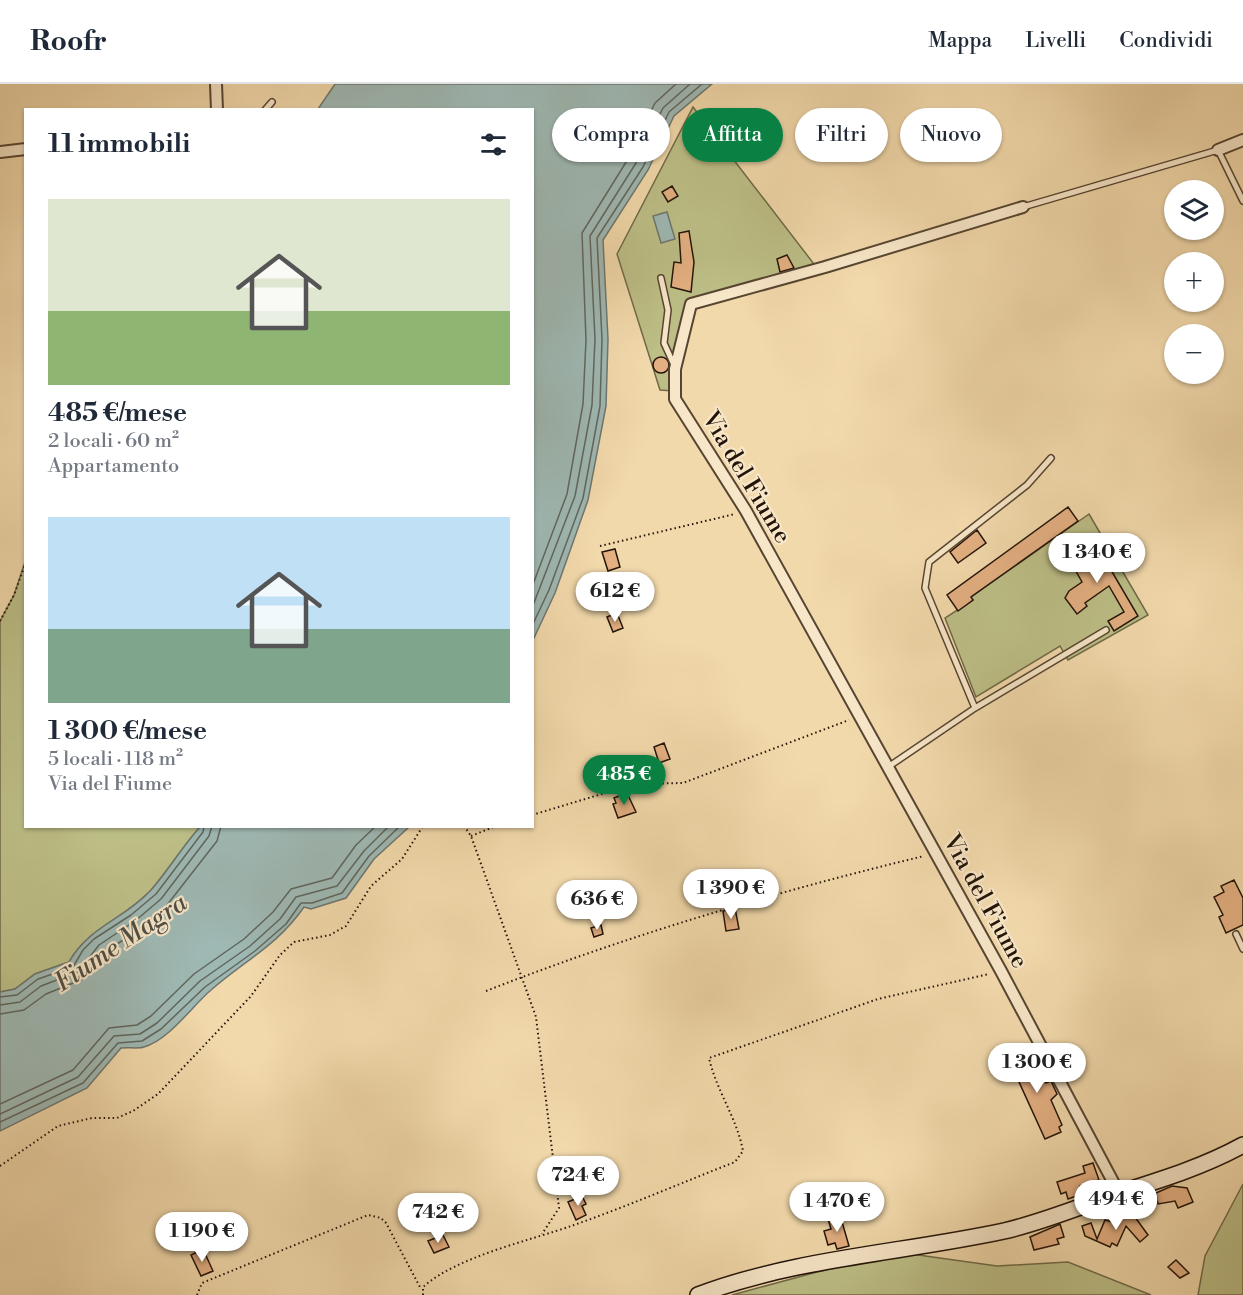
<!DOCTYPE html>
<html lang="it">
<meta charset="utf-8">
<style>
:root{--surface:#fff;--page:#f2f2f3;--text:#1f2937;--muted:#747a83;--line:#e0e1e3;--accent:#0b8043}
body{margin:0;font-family:"Libre Bodoni",serif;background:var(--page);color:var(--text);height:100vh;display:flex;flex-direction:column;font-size:22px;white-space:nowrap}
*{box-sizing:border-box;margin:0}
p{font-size:20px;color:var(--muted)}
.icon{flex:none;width:33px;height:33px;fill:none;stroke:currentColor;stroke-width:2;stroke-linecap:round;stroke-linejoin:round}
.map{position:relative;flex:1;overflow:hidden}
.side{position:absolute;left:24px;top:24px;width:510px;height:720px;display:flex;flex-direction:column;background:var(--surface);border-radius:0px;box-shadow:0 2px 4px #0004}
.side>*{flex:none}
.hud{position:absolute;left:552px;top:24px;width:570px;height:54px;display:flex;gap:12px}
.controls{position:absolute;left:1164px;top:96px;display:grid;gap:12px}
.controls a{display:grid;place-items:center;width:60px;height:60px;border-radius:50%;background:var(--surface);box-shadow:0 2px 4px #0004;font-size:30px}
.price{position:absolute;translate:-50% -51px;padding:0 14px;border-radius:21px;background:#fff;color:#222;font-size:20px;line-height:39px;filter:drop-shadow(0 2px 3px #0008)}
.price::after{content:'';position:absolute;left:50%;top:36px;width:18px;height:14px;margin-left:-9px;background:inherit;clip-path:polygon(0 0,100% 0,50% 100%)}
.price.current{background:var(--accent);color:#fff}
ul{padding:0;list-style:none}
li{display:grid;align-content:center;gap:12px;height:318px;padding:0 24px}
li span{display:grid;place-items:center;height:186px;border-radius:0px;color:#555}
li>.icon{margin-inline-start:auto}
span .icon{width:108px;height:108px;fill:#fffc;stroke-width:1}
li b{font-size:26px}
h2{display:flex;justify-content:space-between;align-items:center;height:72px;padding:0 24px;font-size:26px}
.chip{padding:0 21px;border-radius:27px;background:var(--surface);box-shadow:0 2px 4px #0004;font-size:21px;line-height:54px}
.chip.current{background:var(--accent);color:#fff}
header{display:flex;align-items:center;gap:36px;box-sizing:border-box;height:84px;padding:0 30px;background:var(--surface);border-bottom:2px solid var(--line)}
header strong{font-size:28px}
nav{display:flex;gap:33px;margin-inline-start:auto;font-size:21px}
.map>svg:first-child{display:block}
.green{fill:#bdbf87;stroke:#706a48;stroke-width:1.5}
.water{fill:#9eb8b3;stroke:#6d766f;stroke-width:1.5}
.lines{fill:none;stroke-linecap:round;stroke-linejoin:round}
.shore{stroke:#60665e;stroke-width:1.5}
.building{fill:#e4b082;stroke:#231409;stroke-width:1.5}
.service-casing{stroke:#574532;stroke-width:8}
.minor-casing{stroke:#574532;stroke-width:14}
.secondary-casing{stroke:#231409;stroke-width:18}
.path{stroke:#231409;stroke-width:2;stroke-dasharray:1.5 3;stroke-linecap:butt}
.service{stroke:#f7e6c8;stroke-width:5}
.minor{stroke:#f7e6c8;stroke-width:10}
.secondary{stroke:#f7e6c8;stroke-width:15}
.labels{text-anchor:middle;stroke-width:4.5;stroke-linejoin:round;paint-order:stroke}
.street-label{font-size:24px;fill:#231409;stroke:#f7e6c8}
.water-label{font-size:26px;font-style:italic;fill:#4e4d44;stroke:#f7e6c8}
</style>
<header>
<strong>Roofr</strong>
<nav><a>Mappa</a><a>Livelli</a><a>Condividi</a></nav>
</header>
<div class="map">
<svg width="1243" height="1211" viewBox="0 0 1243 1211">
<rect width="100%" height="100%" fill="#f2d9ab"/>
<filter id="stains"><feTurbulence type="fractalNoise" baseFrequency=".00333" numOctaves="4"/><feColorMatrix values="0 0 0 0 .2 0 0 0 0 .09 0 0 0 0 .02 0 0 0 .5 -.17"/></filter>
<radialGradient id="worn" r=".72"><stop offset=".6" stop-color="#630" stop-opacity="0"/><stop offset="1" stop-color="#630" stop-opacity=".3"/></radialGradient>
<path class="green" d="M693,23L817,184L689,217L673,307L660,306L617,170Z
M1089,430L1148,531L1068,576L1060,562L976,613L945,534L973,516L971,513Z
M25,478L26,742L200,743C183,762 169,785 152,805C126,834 88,844 69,878L35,890L15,905L0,908V537L14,511Z
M1243,1100V1211H1198L1205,1172Z
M904,1169L997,1182L1068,1178L1151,1211H732L817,1188Z"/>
<path class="water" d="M335,0H712L674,32L648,86L603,156L608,255L606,322L588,416L555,509L533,556L532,26L318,25Z
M667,128L675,155L661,159L653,132Z
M200,743H409L374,775L346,814L311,825L304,823C277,862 245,876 211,906C192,922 169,956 144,963C138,965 128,963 121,964L87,1004L0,1047V908L15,905L35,890L69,878C89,842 125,835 152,805C169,785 183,762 200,743Z"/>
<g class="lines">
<path class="shore" d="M532,503L567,410L583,320L586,256L582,149L628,75L655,19L676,0
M532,524L575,412L592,321L595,255L590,152L636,79L663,24L690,0
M532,542L549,506L583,414L600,322L602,255L597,154L643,83L669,28L702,0
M0,913L17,911L38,895L73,883L83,866L94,855L131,831L156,810L203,748L204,742
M0,921L20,918L41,902L78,888L99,861L135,837L161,815L209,752L212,742
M0,930L24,926L46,910L83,895L104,868L141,845L167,821L217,757L221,742
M0,1020L73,986L109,944L137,941L151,932L194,890L244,855L273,828L291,805L332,794L356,761L376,742
M0,1030L78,993L114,952L140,950L157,939L200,897L250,862L280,835L296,813L337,802L364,767L389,742
M0,1038L83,999L118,959L142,957L161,945L205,903L255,867L286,840L301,819H312L342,809L369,772L400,742"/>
</g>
<path class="building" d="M672,102L678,112L668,118L662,108Z
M689,147L694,178L691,208L671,203L674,178L681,179L679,149Z
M787,171L794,184L780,188L777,175Z
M653 281a8 8 0 1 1 16 0a8 8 0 1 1-16 0Z
M1068,423L1078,437L971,513L973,516L958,527L947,511Z
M977,446L986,459L958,479L950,468Z
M1094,457L1138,532L1114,547L1108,537L1124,528L1109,502L1085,519L1087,522L1077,530L1065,514L1069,507L1082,498L1068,473Z
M615,465L620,483L608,487L602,468Z
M617,529L623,544L613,548L607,533Z
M664,659L670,675L659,679L654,663Z
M627,709L636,728L618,734L613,720L616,719L614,714Z
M1234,796L1243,814V841L1226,849L1219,833L1223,831L1214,813L1224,808L1221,802Z
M735,824L739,845L726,847L723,827Z
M601,841L603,850L594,853L591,844Z
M1029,967L1043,997L1045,996L1046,999L1051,997L1057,1010L1051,1016L1062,1041L1059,1043L1061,1048L1045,1055L1009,976Z
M1093,1079L1099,1096L1080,1102L1082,1110L1068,1115L1066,1108L1061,1110L1057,1098L1085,1089L1083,1082Z
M1172,1102L1187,1104L1193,1118L1178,1124L1175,1117L1158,1120L1156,1109Z
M582,1112L586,1120L582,1122L586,1131L576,1136L568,1118Z
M1132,1129L1148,1151L1140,1158L1126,1142L1117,1162L1112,1159L1110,1163L1085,1152L1082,1142L1091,1139L1097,1155L1105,1136L1112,1138Z
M840,1131L849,1162L837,1165L835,1159L828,1161L824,1147L831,1145L828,1135Z
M1060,1140L1064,1153L1057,1155L1059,1160L1034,1166L1030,1153Z
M443,1151L449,1163L434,1169L428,1157Z
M203,1165L213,1187L201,1192L191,1171Z
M1176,1176L1189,1189L1180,1194L1168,1183Z"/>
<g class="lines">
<defs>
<path id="service" d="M265,26L272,18
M1023,123L1218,66L1243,117
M661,194L668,226L664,259L674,281
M975,624L1106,546
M888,683L975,624L925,504L929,478L1027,401L1051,374
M1236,850L1243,865"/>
<path id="minor" d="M216,0L217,26
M1218,66L1243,56
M0,68L26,65
M1023,123L825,183L691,220L675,285V315L746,427L1001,887L1119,1109"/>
<path id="secondary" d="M698,1211C796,1174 902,1169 1004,1147C1043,1138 1079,1123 1116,1110C1160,1096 1203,1083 1243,1061"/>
</defs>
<use href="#service" class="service-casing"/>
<use href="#minor" class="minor-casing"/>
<use href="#secondary" class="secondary-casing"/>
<path class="path" d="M600,462L735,430
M0,537L14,511L26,478
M532,731L635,700L683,699L849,636
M464,742L471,752L536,933L559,1124L542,1150
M471,752L496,742
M486,907C629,851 775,808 924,772
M0,1082L58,1042L92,1034H117L133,1027L158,1010L251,912L280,871L294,858L330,851L346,842L371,802L402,775L423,742
M197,1211L202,1199L368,1131L381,1134L386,1139L421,1205
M423,1211V1203C458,1172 529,1157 574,1141C628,1122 681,1099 735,1078L743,1067C737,1034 716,1006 709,974L878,915L989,890"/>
<use href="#service" class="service"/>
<use href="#minor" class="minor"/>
<use href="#secondary" class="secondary"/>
</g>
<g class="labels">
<g class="street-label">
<text transform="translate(747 393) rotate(59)" y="8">Via del Fiume</text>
<text transform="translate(986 817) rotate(61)" y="8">Via del Fiume</text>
</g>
<g class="water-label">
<text transform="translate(120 858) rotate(-34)" y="9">Fiume Magra</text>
</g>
</g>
<rect width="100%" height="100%" filter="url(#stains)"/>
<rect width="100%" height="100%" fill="url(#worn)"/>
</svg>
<div class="controls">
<a><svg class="icon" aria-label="layers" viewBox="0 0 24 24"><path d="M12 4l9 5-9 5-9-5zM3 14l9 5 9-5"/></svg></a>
<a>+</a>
<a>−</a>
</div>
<b class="price" style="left:1097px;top:500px">1 340 €</b>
<b class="price" style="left:615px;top:539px">612 €</b>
<b class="price current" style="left:624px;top:722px">485 €</b>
<b class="price" style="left:731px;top:836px">1 390 €</b>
<b class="price" style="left:597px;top:847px">636 €</b>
<b class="price" style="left:1037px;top:1010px">1 300 €</b>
<b class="price" style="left:578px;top:1123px">724 €</b>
<b class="price" style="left:1116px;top:1147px">494 €</b>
<b class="price" style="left:837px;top:1149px">1 470 €</b>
<b class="price" style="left:438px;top:1160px">742 €</b>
<b class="price" style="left:202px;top:1179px">1 190 €</b>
<div class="hud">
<a class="chip">Compra</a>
<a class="chip current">Affitta</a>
<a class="chip">Filtri</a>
<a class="chip">Nuovo</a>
</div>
<section class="side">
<h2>11 immobili<svg class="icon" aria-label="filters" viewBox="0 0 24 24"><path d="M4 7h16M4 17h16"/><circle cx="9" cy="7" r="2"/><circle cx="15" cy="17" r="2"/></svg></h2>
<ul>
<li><span style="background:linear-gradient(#dfe7d0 60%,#8fb573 0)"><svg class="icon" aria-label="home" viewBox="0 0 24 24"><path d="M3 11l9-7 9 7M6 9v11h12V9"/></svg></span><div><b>485 €/mese</b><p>2 locali · 60 m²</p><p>Appartamento</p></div></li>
<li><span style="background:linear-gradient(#bfe0f5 60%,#7fa58c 0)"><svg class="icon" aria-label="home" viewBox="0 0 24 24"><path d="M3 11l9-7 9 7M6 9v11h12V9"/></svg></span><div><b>1 300 €/mese</b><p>5 locali · 118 m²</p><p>Via del Fiume</p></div></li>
</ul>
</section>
</div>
